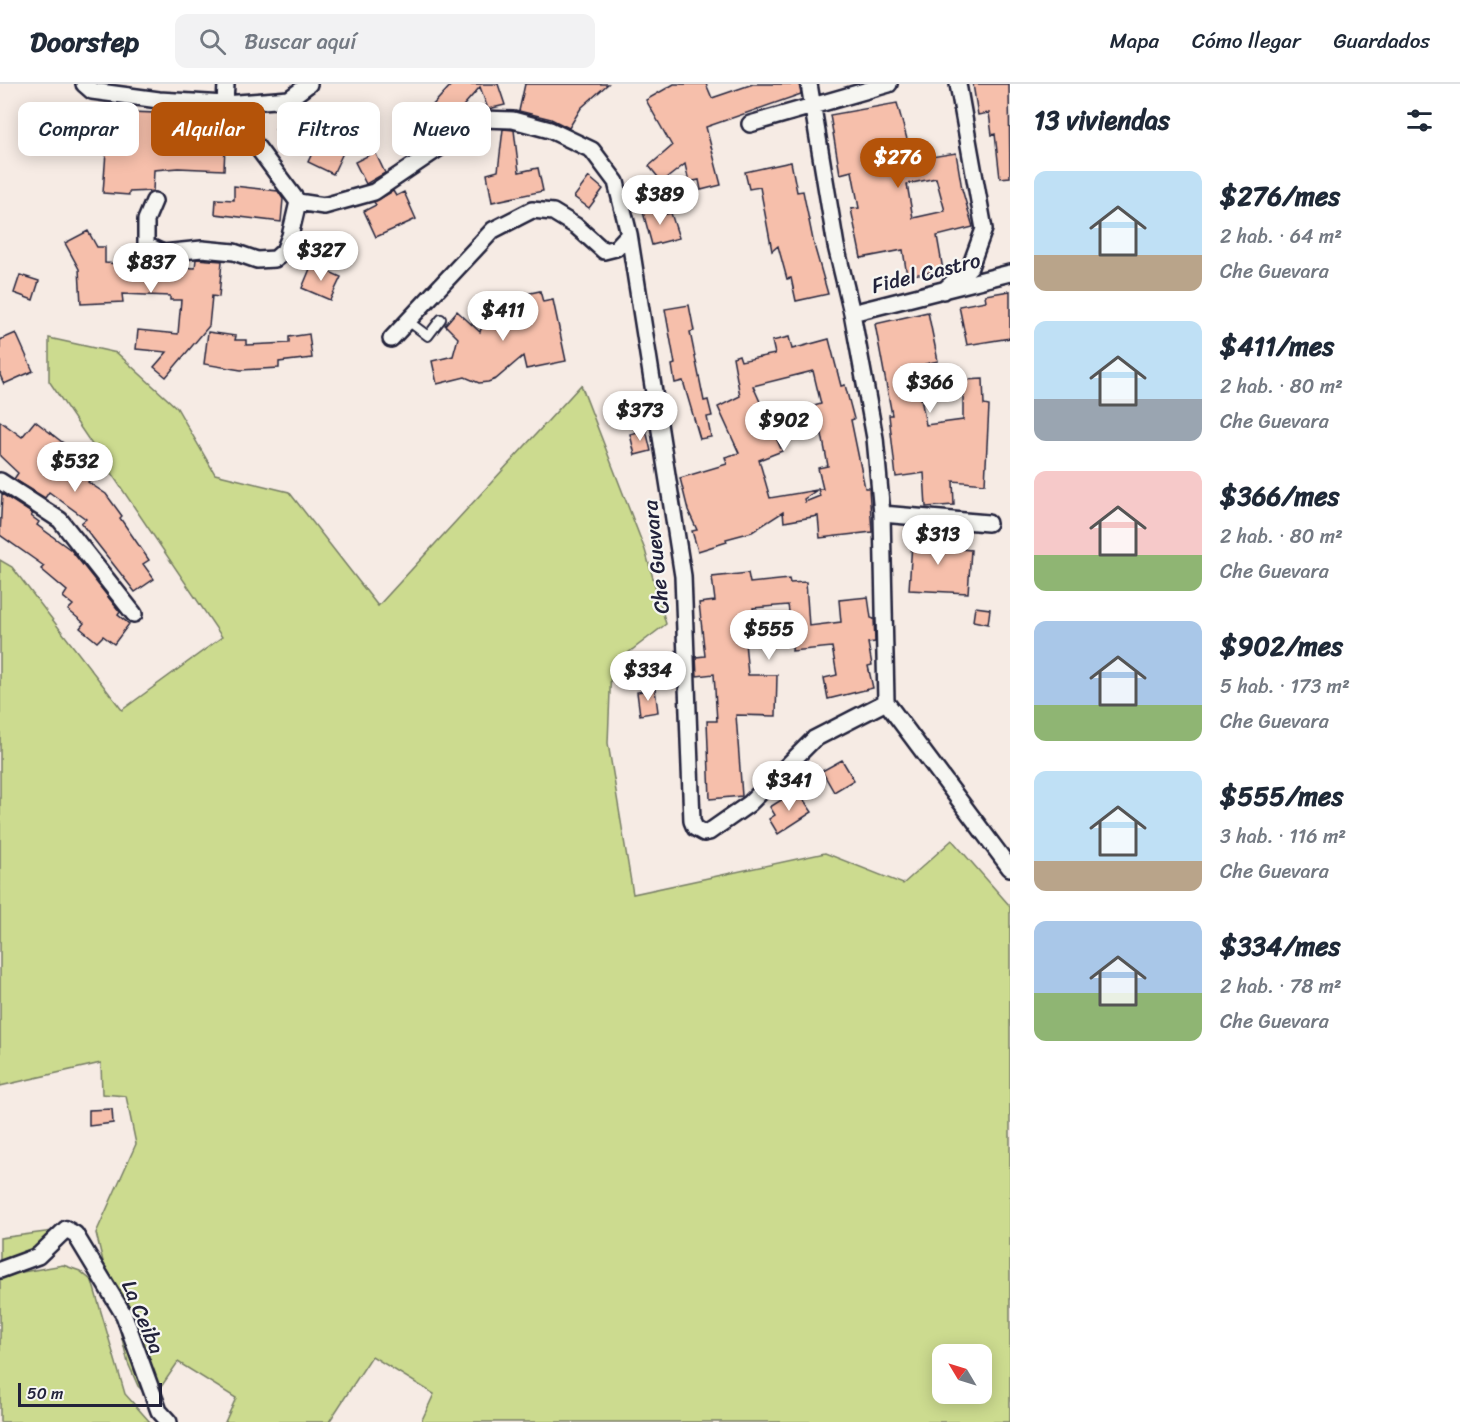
<!DOCTYPE html>
<html lang="es">
<meta charset="utf-8">
<style>
:root{--surface:#fff;--page:#f2f2f3;--text:#1f2937;--muted:#747a83;--line:#e0e1e3;--accent:#b45309}
body{margin:0;font-family:Sriracha,sans-serif;background:var(--page);color:var(--text);height:100vh;display:flex;flex-direction:column;font-size:22px;white-space:nowrap}
*{box-sizing:border-box;margin:0}
p{font-size:20px;color:var(--muted)}
.icon{flex:none;width:33px;height:33px;fill:none;stroke:currentColor;stroke-width:2;stroke-linecap:round;stroke-linejoin:round}
.map{position:relative;flex:1;overflow:hidden}
.details{display:flex;flex-direction:column;background:var(--surface);width:450px}
.details>*{flex:none}
.hud{position:absolute;left:18px;top:18px;width:570px;height:54px;display:flex;gap:12px}
.needle{width:39px;rotate:308deg}
.fabs{position:absolute;left:932px;top:1260px;display:grid;gap:12px}
.fabs a{display:grid;place-items:center;width:60px;height:60px;border-radius:12px;background:var(--surface);box-shadow:0 3px 15px #0003;font-size:30px}
.scale{position:absolute;left:18px;bottom:15px;width:144px;box-sizing:border-box;padding-left:6px;border:3px solid #22223b;border-top:0;font-size:16px;line-height:21px;white-space:nowrap;color:#22223b;-webkit-text-stroke:4px #f6f6f2;paint-order:stroke}
.price{position:absolute;translate:-50% -51px;padding:0 14px;border-radius:21px;background:#fff;color:#222;font-size:20px;line-height:39px;filter:drop-shadow(0 2px 3px #0008)}
.price::after{content:'';position:absolute;left:50%;top:36px;width:18px;height:14px;margin-left:-9px;background:inherit;clip-path:polygon(0 0,100% 0,50% 100%)}
.price.selected{background:var(--accent);color:#fff}
ul{padding:0;list-style:none}
li{display:flex;align-items:center;gap:18px;height:150px;padding:0 24px}
li span{display:grid;place-items:center;flex:none;width:168px;height:120px;border-radius:12px;color:#555}
li>.icon{margin-inline-start:auto}
span .icon{width:72px;height:72px;fill:#fffc;stroke-width:1}
li b{font-size:26px}
h2{display:flex;justify-content:space-between;align-items:center;height:72px;padding:0 24px;font-size:26px}
.pill{padding:0 21px;border-radius:12px;background:var(--surface);box-shadow:0 3px 15px #0003;font-size:21px;line-height:54px}
.pill.selected{background:var(--accent);color:#fff}
header{display:flex;align-items:center;gap:36px;box-sizing:border-box;height:84px;padding:0 30px;background:var(--surface);border-bottom:2px solid var(--line)}
header strong{font-size:28px}
nav{display:flex;gap:33px;margin-inline-start:auto;font-size:21px}
.search{width:420px;height:54px;background:var(--page);display:flex;align-items:center;gap:15px;box-sizing:border-box;padding:0 21px;border-radius:12px;color:var(--muted);font-size:22px}
main{display:flex;flex:1;min-height:0}
.map>svg:first-child{display:block}
.green{fill:#ccdb8f;stroke:#777e65;stroke-width:1.5;fill-rule:evenodd}
.building{fill:#f6bfab;stroke:#22223b;stroke-width:1.5;fill-rule:evenodd}
.lines{fill:none;stroke-linecap:round;stroke-linejoin:round}
.lane-casing{stroke:#22223b;stroke-width:12}
.street-casing{stroke:#22223b;stroke-width:20}
.lane{stroke:#f6f6f2;stroke-width:8}
.street{stroke:#f6f6f2;stroke-width:15}
.labels{text-anchor:middle;stroke-width:4.5;stroke-linejoin:round;paint-order:stroke}
.street-label{font-size:21px;fill:#22223b;stroke:#f6f6f2}
</style>
<header>
<strong>Doorstep</strong>
<div class="search"><svg class="icon" aria-label="search" viewBox="0 0 24 24"><circle cx="10" cy="10" r="6"/><path d="M15 15l6 6"/></svg>Buscar aquí</div>
<nav><a>Mapa</a><a>Cómo llegar</a><a>Guardados</a></nav>
</header>
<main>
<div class="map">
<svg width="1010" height="1338" viewBox="0 0 1010 1338">
<rect width="100%" height="100%" fill="#f6ebe4"/>
<filter id="ink" filterUnits="userSpaceOnUse"><feTurbulence type="fractalNoise" baseFrequency=".0167" numOctaves="2"/><feDisplacementMap in="SourceGraphic" scale="12" xChannelSelector="R" yChannelSelector="G"/><feConvolveMatrix kernelMatrix="1 2 1 2 8 2 1 2 1" color-interpolation-filters="sRGB"/></filter>
<g filter="url(#ink)">
<path class="green" d="M49,254L117,269L177,324L215,390L289,408L378,522L581,301L645,466L666,540L611,582L608,659L633,810L825,769L903,800L952,756L1010,822V1338H421L434,1310L372,1272L329,1338H225L236,1314L178,1278L152,1316L138,1302L128,1279L96,1149L136,1060L126,1012L102,1010L101,979L0,1002V476L12,483L122,626L222,553L49,297ZM942,1270H981V1310H942Z
M53,1147L60,1159L52,1170L0,1181V1154Z
M63,1181L80,1187L92,1197L125,1310L150,1338H0V1192Z"/>
<path class="building" d="M452,0H498L505,21L488,25L480,3L449,38L431,23Z
M525,0H608L581,24L569,44L551,35L519,27Z
M674,0H706L712,14L753,0H799L801,10L706,43L721,101L701,106L699,96L689,98L685,80L662,98L649,82L672,62L646,16Z
M973,0H1009L1010,93L1000,94L995,50L992,51L989,29L978,31Z
M897,19L910,66L917,64L919,75L956,69L962,105L973,143L937,152L943,186L907,192L903,166L861,174L851,125L859,124L852,87L840,90L830,31ZM936,94L945,127L913,134L907,100Z
M83,23H130V28L156,29L155,40L208,42V38H226L224,86L178,84L154,86L153,107L129,108V111L103,109L107,54L78,49Z
M294,30L308,48L290,63L275,45Z
M326,39V46L349,56L333,90L308,78Z
M503,45L514,46L519,88L538,84L543,107L492,118L487,90L498,87Z
M375,68L385,89L366,100L355,78Z
M791,78L797,108L803,107L814,161L828,210L796,217L791,194L787,195L778,162L772,167L760,103L749,105L745,88Z
M589,93L603,105L589,124L574,113Z
M234,102L278,107L283,115L281,138L215,130L216,115L234,116Z
M393,107L396,112L404,108L416,135L376,153L364,127L376,121L374,118Z
M664,122L666,130L671,129L679,154L652,161L643,128Z
M88,147L97,163H105V179L195,184L196,175L222,177L219,213L212,212L209,242L166,293L154,283L167,268L136,265L138,246L178,250L181,216H170V212L122,210L123,218L81,220L79,185L65,159Z
M312,180L341,193L330,216L302,204Z
M20,191L39,197L33,216L14,209Z
M540,207L543,218L553,216L566,277L526,285L523,272L496,295L488,298L479,299L465,293L437,300L432,277L453,272L458,254L445,241L457,227L480,248L489,221L526,234L521,211Z
M1010,207V254L967,261L959,222L986,217L985,211Z
M689,221L694,247L690,248L704,317L708,316L712,332L707,333L711,353L700,355L683,297L675,299L672,281L675,280L665,225Z
M928,228L938,277L925,280L930,308L920,309L926,341L963,336V296L983,295L984,321L989,322L985,400L953,397L954,421L926,423L924,389L896,393L889,331H892L875,240Z
M208,248L236,252L235,256H246V261L289,259V253L309,250L312,274L279,278V284L241,286L204,280Z
M16,249L33,287L4,300L0,291V256Z
M789,253L792,265L829,255L841,302L845,301L854,335L851,336L865,404H869L872,448L820,454L818,432L784,438L783,428L752,448L726,455L727,458L698,467L692,447L697,446L688,426L680,394L727,380L725,373L739,369L718,323L740,312L733,273L739,271L741,277L775,270L772,257ZM813,287L821,320L794,328L801,351L821,345L828,382L818,384L823,405H818L820,412L805,418L804,415L817,406L770,414L759,376L782,367L753,302Z
M0,337L22,353L35,337L80,372L88,363L105,377L88,398L106,410L122,432L120,434L149,476L143,480L154,495L135,508L81,439L86,435L49,408L45,414L14,395L18,389L0,372Z
M646,346L651,367L635,371L630,350Z
M2,410L33,430L31,432L39,438L37,441L71,466L120,528L118,531L129,540L114,560L103,552L97,558L80,544L84,539L68,526L73,521L63,513L67,507L41,485L44,482L0,451Z
M913,443L928,445L926,462L971,466L968,509L909,506Z
M748,489L750,499L789,495L790,499L806,498L809,542L841,538L839,516L868,513L871,534L874,535L875,558L868,559L872,581L868,582L873,604L828,615L824,594L837,591L832,563L792,567L795,534H790L788,521L753,524L756,545L744,547L748,591H777L776,632L736,631L742,712L710,715L707,637H717L714,590L697,592L696,573L705,572L699,519L715,517L712,493Z
M975,523L990,525L988,540L973,537Z
M655,605L658,628L640,631L637,608Z
M842,676L854,696L834,708L822,687Z
M797,706L812,728L778,750L769,735L775,731L770,723Z
M112,1025L113,1039L89,1042V1026Z"/>
<g class="lines">
<defs>
<path id="lane" d="M408,237L428,252L441,235"/>
<path id="street" d="M84,0L92,7L159,16L225,20L289,15L309,0
M226,0L225,20L298,118L324,122L374,108L482,35L513,36L550,46L592,66L616,98L629,150L683,492L692,737L695,744L704,749L709,748L749,720L814,655L886,618
M809,0L836,162L852,229L875,354L882,430L886,618
M750,40L889,0
M154,117L146,136V161L163,169L202,165L234,168L257,176L275,175L284,167L290,152L298,118
M943,207L970,183L984,145L958,0
M852,229L1010,189
M391,255L493,146L532,126L553,128L576,142L604,167L616,164L629,150
M0,397L60,436L134,530
M882,430L988,439
M886,618L1010,784
M0,1186L38,1172L66,1145L75,1150L124,1231L159,1327L169,1338"/>
</defs>
<use href="#lane" class="lane-casing"/>
<use href="#street" class="street-casing"/>
<use href="#lane" class="lane"/>
<use href="#street" class="street"/>
</g>
</g>
<g class="labels">
<g class="street-label">
<text transform="translate(926 189) rotate(-14)" y="7">Fidel Castro</text>
<text transform="translate(656 473) rotate(-96)" y="7">Che Guevara</text>
<text transform="translate(143 1233) rotate(67)" y="7">La Ceiba</text>
</g>
</g>
</svg>
<div class="fabs">
<a><svg class="needle" viewBox="-14 -14 28 28"><path d="M0-13l5 13h-10z" fill="#e53935"/><path d="M0 13l5-13h-10z" fill="#747a83"/></svg></a>
</div>
<div class="scale">50 m</div>
<b class="price selected" style="left:898px;top:105px">$276</b>
<b class="price" style="left:660px;top:142px">$389</b>
<b class="price" style="left:321px;top:198px">$327</b>
<b class="price" style="left:151px;top:210px">$837</b>
<b class="price" style="left:503px;top:258px">$411</b>
<b class="price" style="left:930px;top:330px">$366</b>
<b class="price" style="left:640px;top:358px">$373</b>
<b class="price" style="left:784px;top:368px">$902</b>
<b class="price" style="left:75px;top:409px">$532</b>
<b class="price" style="left:938px;top:482px">$313</b>
<b class="price" style="left:769px;top:577px">$555</b>
<b class="price" style="left:648px;top:618px">$334</b>
<b class="price" style="left:789px;top:728px">$341</b>
<div class="hud">
<a class="pill">Comprar</a>
<a class="pill selected">Alquilar</a>
<a class="pill">Filtros</a>
<a class="pill">Nuevo</a>
</div>
</div>
<section class="details">
<h2>13 viviendas<svg class="icon" aria-label="filters" viewBox="0 0 24 24"><path d="M4 7h16M4 17h16"/><circle cx="9" cy="7" r="2"/><circle cx="15" cy="17" r="2"/></svg></h2>
<ul>
<li><span style="background:linear-gradient(#bfe0f5 70%,#b9a48a 0)"><svg class="icon" aria-label="home" viewBox="0 0 24 24"><path d="M3 11l9-7 9 7M6 9v11h12V9"/></svg></span><div><b>$276/mes</b><p>2 hab. · 64 m²</p><p>Che Guevara</p></div></li>
<li><span style="background:linear-gradient(#bfe0f5 65%,#9aa5b1 0)"><svg class="icon" aria-label="home" viewBox="0 0 24 24"><path d="M3 11l9-7 9 7M6 9v11h12V9"/></svg></span><div><b>$411/mes</b><p>2 hab. · 80 m²</p><p>Che Guevara</p></div></li>
<li><span style="background:linear-gradient(#f6c9c9 70%,#8fb573 0)"><svg class="icon" aria-label="home" viewBox="0 0 24 24"><path d="M3 11l9-7 9 7M6 9v11h12V9"/></svg></span><div><b>$366/mes</b><p>2 hab. · 80 m²</p><p>Che Guevara</p></div></li>
<li><span style="background:linear-gradient(#a9c7e8 70%,#8fb573 0)"><svg class="icon" aria-label="home" viewBox="0 0 24 24"><path d="M3 11l9-7 9 7M6 9v11h12V9"/></svg></span><div><b>$902/mes</b><p>5 hab. · 173 m²</p><p>Che Guevara</p></div></li>
<li><span style="background:linear-gradient(#bfe0f5 75%,#b9a48a 0)"><svg class="icon" aria-label="home" viewBox="0 0 24 24"><path d="M3 11l9-7 9 7M6 9v11h12V9"/></svg></span><div><b>$555/mes</b><p>3 hab. · 116 m²</p><p>Che Guevara</p></div></li>
<li><span style="background:linear-gradient(#a9c7e8 60%,#8fb573 0)"><svg class="icon" aria-label="home" viewBox="0 0 24 24"><path d="M3 11l9-7 9 7M6 9v11h12V9"/></svg></span><div><b>$334/mes</b><p>2 hab. · 78 m²</p><p>Che Guevara</p></div></li>
</ul>
</section>
</main>
